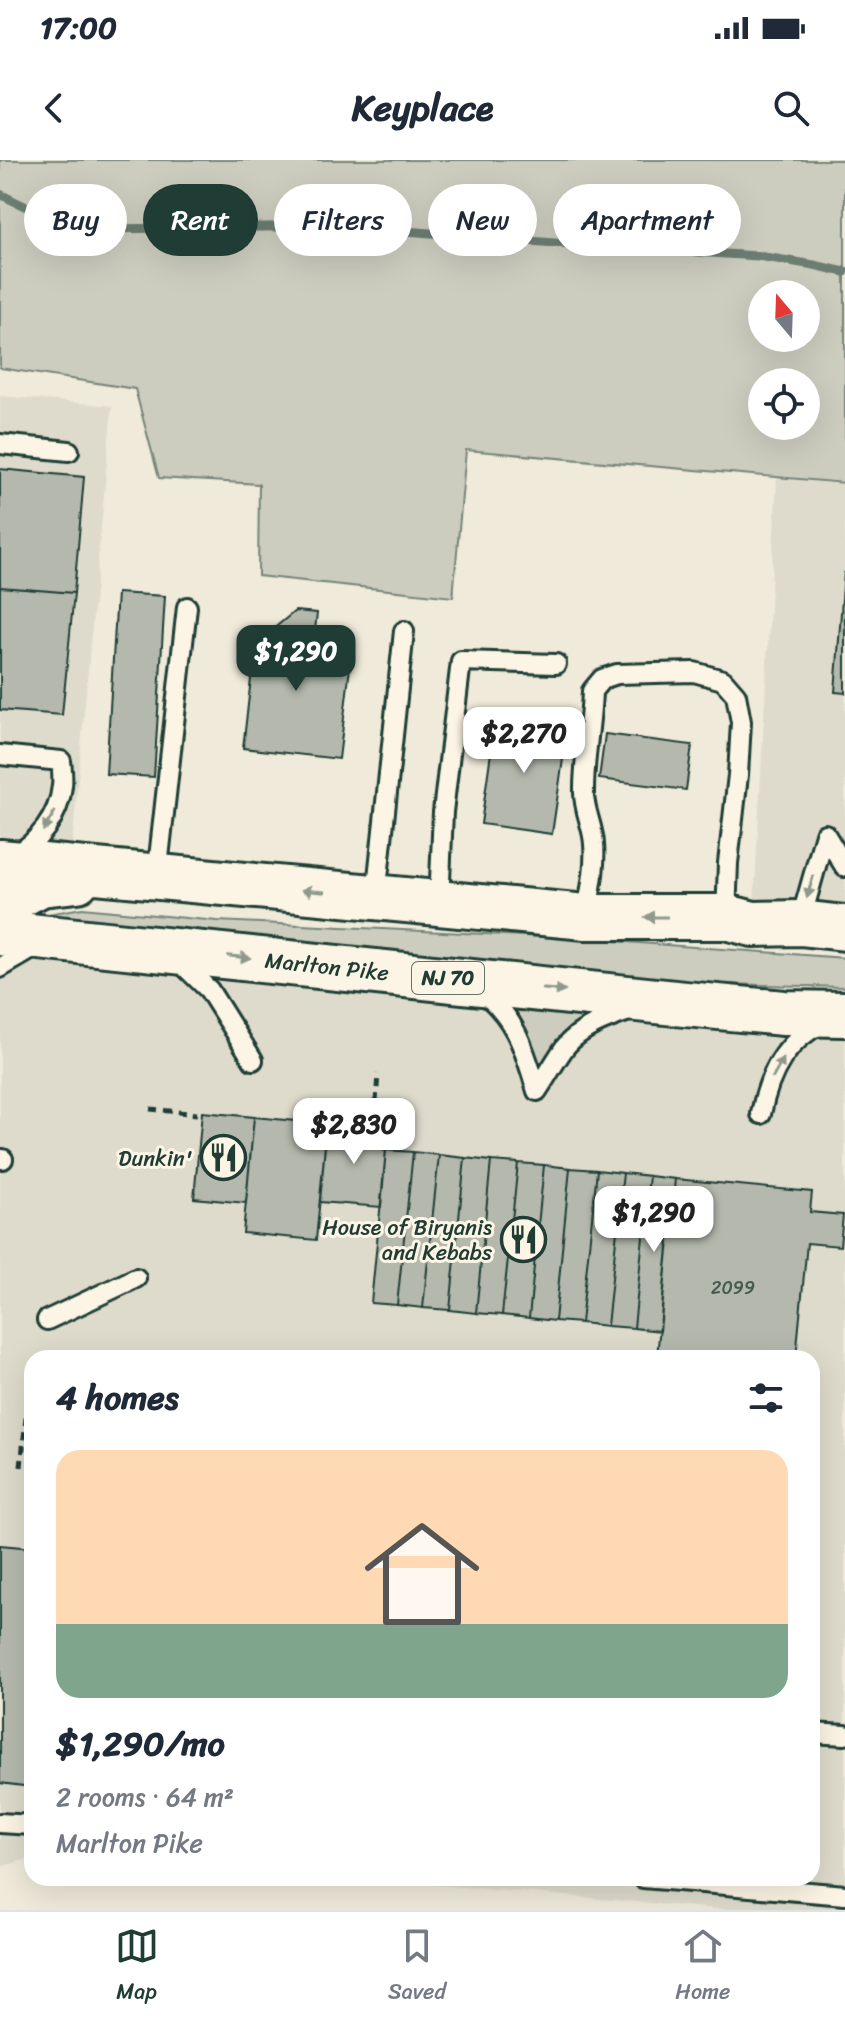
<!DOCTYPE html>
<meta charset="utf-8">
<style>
:root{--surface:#fff;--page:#f2f2f3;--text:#1f2937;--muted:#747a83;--line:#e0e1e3;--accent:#1f3d34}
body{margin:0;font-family:Sriracha,sans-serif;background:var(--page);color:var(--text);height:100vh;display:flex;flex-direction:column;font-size:30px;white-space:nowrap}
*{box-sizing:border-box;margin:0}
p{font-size:26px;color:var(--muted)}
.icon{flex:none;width:44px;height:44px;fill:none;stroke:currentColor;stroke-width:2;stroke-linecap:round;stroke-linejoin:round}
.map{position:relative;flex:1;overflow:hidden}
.sheet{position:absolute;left:24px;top:1190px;width:796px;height:536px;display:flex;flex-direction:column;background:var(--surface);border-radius:24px;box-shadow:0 8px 32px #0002}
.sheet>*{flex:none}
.hud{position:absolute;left:24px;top:24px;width:798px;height:72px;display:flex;gap:16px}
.needle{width:52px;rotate:341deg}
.buttons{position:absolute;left:748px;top:120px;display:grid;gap:16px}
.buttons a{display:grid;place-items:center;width:72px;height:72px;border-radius:50%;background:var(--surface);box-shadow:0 8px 32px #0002;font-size:40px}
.price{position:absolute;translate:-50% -68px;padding:0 18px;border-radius:16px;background:#fff;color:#222;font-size:26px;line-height:52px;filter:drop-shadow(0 2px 4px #0008)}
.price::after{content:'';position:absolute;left:50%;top:48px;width:24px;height:18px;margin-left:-12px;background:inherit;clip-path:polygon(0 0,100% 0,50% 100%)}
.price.selected{background:var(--accent);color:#fff}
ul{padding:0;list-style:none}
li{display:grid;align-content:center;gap:16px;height:424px;padding:0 32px}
li span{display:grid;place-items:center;height:248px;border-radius:24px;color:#555}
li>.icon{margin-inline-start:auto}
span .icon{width:144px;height:144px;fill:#fffc;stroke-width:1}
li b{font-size:34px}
h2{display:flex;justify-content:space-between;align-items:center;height:96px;padding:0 32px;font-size:34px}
.pill{padding:0 28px;border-radius:36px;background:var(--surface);box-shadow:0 8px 32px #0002;font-size:28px;line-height:72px}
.pill.selected{background:var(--accent);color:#fff}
.status{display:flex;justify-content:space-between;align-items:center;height:56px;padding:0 40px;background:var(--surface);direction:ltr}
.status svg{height:22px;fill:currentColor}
header{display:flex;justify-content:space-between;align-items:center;height:104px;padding:0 32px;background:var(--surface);font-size:36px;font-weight:700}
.menu{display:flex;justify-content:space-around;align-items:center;height:112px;border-top:2px solid var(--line);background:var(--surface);font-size:22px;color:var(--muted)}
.menu a{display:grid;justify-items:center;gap:4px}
.menu .selected{color:var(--accent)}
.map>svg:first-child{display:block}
.built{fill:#dedbcc}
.green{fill:#cccdbf;stroke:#76857a;stroke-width:2;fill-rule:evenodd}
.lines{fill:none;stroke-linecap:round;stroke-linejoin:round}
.stream{stroke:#6c7d71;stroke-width:9}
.building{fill:#b5b9ad;stroke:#1f3d34;stroke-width:2}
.lane-casing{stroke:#1f3d34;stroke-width:24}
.highway-casing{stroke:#1f3d34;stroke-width:50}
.path{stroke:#1f3d34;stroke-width:5;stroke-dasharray:8 6;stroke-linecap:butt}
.lane{stroke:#fcf5e5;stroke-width:18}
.highway{stroke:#fcf5e5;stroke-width:44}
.oneway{fill:#8e998c}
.labels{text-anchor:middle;stroke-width:6;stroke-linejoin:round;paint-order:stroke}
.number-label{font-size:18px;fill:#445c52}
.shield{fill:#fcf5e5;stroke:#617469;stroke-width:2}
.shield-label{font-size:20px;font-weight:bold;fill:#1f3d34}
.street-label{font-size:22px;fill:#1f3d34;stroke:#fcf5e5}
.poi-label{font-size:22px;fill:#1f3d34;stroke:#fcf5e5;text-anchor:end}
</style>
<div class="status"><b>17:00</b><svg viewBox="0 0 49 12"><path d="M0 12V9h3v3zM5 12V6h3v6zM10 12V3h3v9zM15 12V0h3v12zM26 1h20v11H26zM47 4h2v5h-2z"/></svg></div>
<header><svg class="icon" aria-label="back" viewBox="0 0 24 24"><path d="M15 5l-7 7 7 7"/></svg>Keyplace<svg class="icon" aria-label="search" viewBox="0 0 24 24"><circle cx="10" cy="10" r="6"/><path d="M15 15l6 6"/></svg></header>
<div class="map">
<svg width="845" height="1750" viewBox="0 0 845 1750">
<rect width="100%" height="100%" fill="#efeada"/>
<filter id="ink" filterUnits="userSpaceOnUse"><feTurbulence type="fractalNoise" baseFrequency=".0125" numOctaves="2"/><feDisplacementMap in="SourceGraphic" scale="16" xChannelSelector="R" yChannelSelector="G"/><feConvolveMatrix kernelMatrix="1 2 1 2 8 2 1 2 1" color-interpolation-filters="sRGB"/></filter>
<g filter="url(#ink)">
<path class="built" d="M0,236L112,246L70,708L0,701Z
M777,317L845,323V768L753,764Z
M0,773L845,875V1750H730L355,1718H812V1198H32V1698L0,1707Z"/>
<path class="green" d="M0,0H845V323L466,290L453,437L258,416L259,324L159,318L135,229L0,208ZM806,134V178H762V134ZM806,222V266H762V222Z
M82,748L217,761L584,779L845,798V827L643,822L37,756Z
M658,842L585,870L537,931L496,843Z"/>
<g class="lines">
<path class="stream" d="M0,34C35,52 60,63 99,69L344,66L579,85L758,96L814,105L845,112"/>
</g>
<path class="building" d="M0,309L84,317L74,433L0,427Z
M844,413H845V533L835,532Z
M0,427L74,433L62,555L0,550Z
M117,433L165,436L154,617L106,614Z
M295,451L317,453L312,495L351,499L339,599L243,588L255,484Z
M496,556L568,565L552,674L481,664Z
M605,574L692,585L686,630L599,619Z
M202,952L254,957L246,1043L194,1038Z
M254,957L327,964L316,1080L243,1073Z
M327,964L386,969L384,990H386L381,1047L320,1042Z
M386,990L413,992L397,1145L371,1143Z
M413,992L439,995L423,1148L397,1145Z
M439,995L465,998L450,1150L423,1148Z
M465,998L491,1001L476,1153L450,1150Z
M491,1001L518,1003L502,1155L476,1153Z
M518,1003L544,1005L529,1158L502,1155Z
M544,1005L570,1008L555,1161L529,1158Z
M570,1008L597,1010L581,1163L555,1161Z
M597,1010L623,1013L607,1166L581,1163Z
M623,1013L649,1016L634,1168L607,1166Z
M649,1016L675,1019L660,1171L634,1168Z
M675,1019L812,1032L810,1052L843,1055L840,1086L807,1083L796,1198L657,1196Z
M0,1385L32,1388V1627L0,1623Z
M812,1406L816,1407L812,1451Z"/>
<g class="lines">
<defs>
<path id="lane" d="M0,284L69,291
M0,595L61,601C62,609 63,618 62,626C59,657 38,683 12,697
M157,716L187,447
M376,737L404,471
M439,743L443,652L461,501L556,504
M586,757C590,733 596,708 594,684C593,665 583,649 584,630C584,597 591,564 592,531L602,519L617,514L694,512L723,520L736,535L741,562L738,615L728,703L726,757
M800,763L825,674L845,707
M177,799L209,830L253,900
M0,808L39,785
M481,831C517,859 524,889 537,931C547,916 555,901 565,887C581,867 609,858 632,850
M761,954C768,917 785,881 821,864
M0,999H3
M47,1160L136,1118
M812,1573L845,1575
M0,1663L32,1665
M643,1718L845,1735"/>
<path id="highway" d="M0,702L586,757H726L753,764L800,763L845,768
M0,745L41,724L77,720
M0,773L685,844L784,853L845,854"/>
</defs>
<use href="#lane" class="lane-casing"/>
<use href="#highway" class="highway-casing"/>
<path class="path" d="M150,949L197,954
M375,956L378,914
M21,1307L30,1219"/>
<use href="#lane" class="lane"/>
<use href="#highway" class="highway"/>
</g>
<defs><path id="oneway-solid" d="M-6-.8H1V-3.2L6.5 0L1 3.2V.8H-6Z" transform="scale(2)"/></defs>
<g class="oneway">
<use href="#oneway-solid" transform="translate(49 661) rotate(121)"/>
<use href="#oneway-solid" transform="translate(810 727) rotate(106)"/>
<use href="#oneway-solid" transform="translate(313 731) rotate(-175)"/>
<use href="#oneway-solid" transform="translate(656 757) rotate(180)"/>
<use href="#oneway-solid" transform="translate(239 797) rotate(6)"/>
<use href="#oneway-solid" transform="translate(554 830) rotate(6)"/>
<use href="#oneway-solid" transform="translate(778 908) rotate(-61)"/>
</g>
</g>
<defs>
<symbol id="restaurant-ring" viewBox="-11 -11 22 22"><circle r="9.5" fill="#fcf5e5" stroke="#1f3d34" stroke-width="1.5"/><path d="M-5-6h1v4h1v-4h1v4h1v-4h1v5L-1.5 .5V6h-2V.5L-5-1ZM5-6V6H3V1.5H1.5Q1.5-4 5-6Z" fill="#1f3d34"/></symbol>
</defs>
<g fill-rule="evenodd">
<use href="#restaurant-ring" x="198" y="972" width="51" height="51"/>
<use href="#restaurant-ring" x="498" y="1054" width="51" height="51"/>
</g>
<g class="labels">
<g class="number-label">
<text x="733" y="1134">2099</text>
</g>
<rect class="shield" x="412" y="802" width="72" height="32" rx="6"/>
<g class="shield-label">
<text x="448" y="825">NJ 70</text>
</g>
<g class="street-label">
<text transform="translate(327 806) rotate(6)" y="8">Marlton Pike</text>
</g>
<g class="poi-label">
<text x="193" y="1006">Dunkin'</text>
<text x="492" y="1075">House of Biryanis<tspan x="492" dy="25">and Kebabs</tspan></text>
</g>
</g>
</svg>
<div class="buttons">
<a><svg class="needle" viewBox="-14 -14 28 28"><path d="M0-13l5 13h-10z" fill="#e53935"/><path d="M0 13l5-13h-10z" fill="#747a83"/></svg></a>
<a><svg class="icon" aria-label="locate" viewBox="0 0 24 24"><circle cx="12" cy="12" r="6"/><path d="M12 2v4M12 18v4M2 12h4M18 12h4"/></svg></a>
</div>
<b class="price selected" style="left:296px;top:533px">$1,290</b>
<b class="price" style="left:524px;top:615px">$2,270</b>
<b class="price" style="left:354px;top:1006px">$2,830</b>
<b class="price" style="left:654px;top:1094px">$1,290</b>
<div class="hud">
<a class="pill">Buy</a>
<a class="pill selected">Rent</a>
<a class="pill">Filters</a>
<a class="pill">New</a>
<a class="pill">Apartment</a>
</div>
<section class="sheet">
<h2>4 homes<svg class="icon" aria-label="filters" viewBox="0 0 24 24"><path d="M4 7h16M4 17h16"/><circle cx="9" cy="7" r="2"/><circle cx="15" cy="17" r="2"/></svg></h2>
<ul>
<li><span style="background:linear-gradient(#ffd9b3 70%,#7fa58c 0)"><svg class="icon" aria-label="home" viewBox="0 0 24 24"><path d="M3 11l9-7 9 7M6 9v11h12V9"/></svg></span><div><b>$1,290/mo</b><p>2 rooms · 64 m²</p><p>Marlton Pike</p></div></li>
</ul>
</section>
</div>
<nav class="menu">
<a class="selected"><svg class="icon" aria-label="map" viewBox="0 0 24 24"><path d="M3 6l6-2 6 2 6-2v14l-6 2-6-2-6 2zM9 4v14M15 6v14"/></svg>Map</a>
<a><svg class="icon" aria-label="saved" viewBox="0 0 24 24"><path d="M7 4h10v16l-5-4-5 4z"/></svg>Saved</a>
<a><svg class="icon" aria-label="home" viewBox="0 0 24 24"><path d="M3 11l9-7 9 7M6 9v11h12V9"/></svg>Home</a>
</nav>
